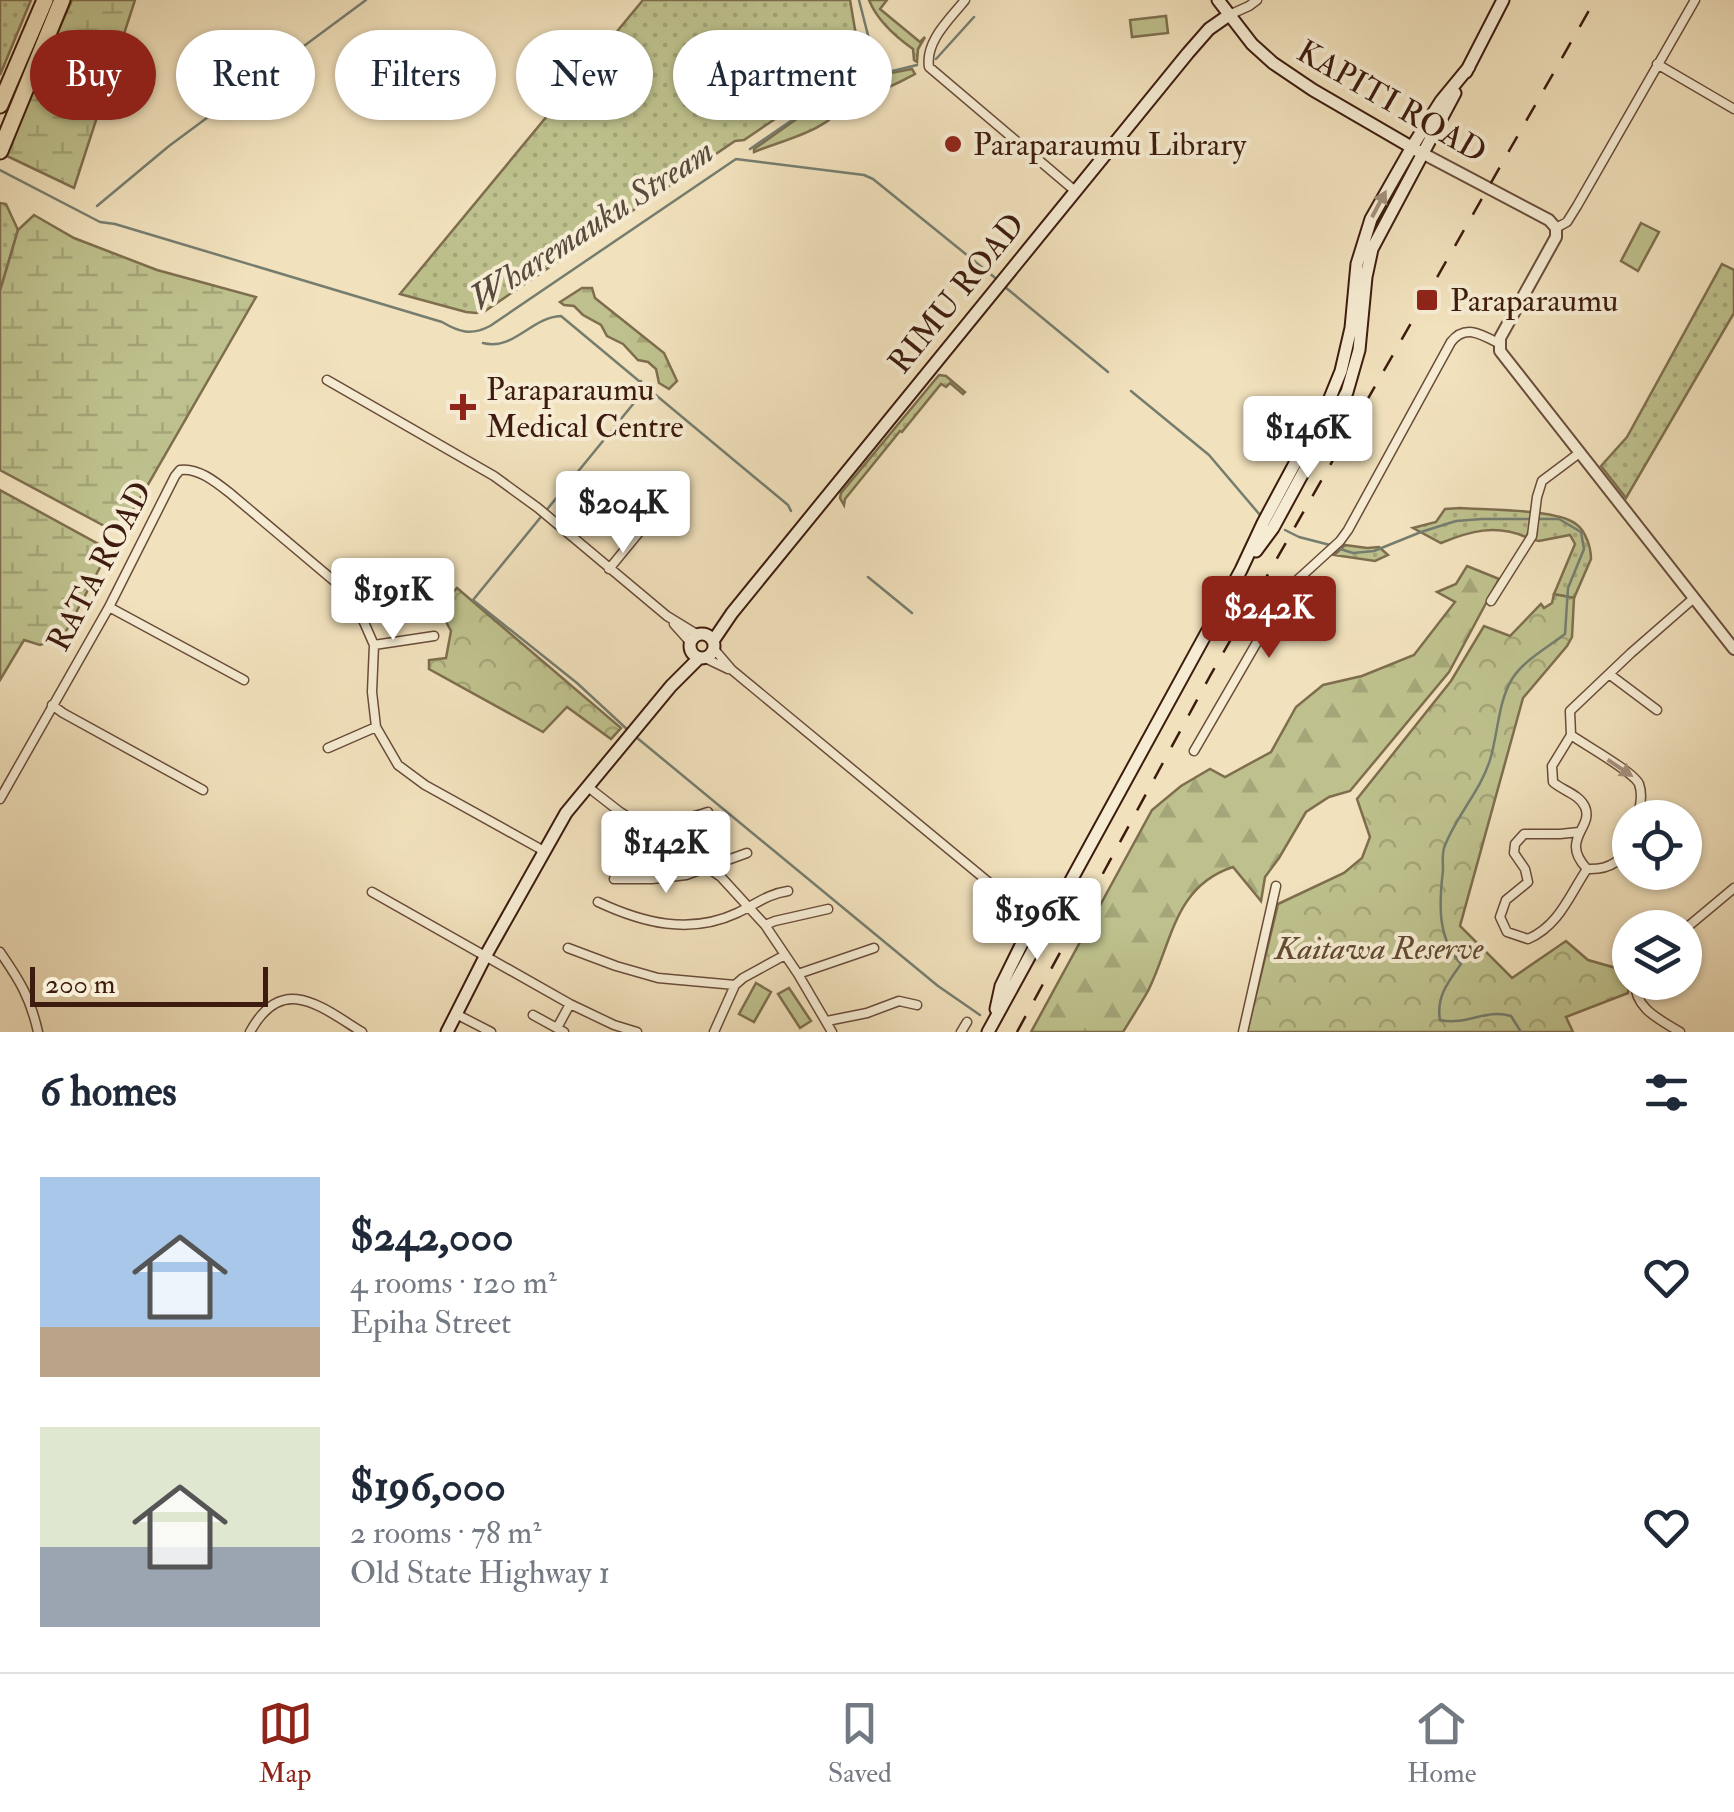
<!DOCTYPE html>
<meta charset="utf-8">
<style>
:root{--surface:#fff;--page:#f6f6f7;--text:#1f2937;--muted:#747a83;--line:#e0e1e3;--accent:#8f2418}
body{margin:0;font-family:"IM FELL Double Pica",serif;background:var(--page);color:var(--text);height:100vh;display:flex;flex-direction:column;font-size:38px;white-space:nowrap}
*{box-sizing:border-box;margin:0}
p{font-size:32px;color:var(--muted)}
.icon{flex:none;width:55px;height:55px;fill:none;stroke:currentColor;stroke-width:2;stroke-linecap:round;stroke-linejoin:round}
.map{position:relative;height:1032px;overflow:hidden}
.panel{display:flex;flex-direction:column;background:var(--surface);flex:1}
.panel>*{flex:none}
.hud{position:absolute;left:30px;top:30px;width:1000px;height:90px;display:flex;gap:20px}
.tools{position:absolute;left:1612px;top:800px;display:grid;gap:20px}
.tools a{display:grid;place-items:center;width:90px;height:90px;border-radius:50%;background:var(--surface);box-shadow:0 2px 8px #0004;font-size:50px}
.scale{position:absolute;left:30px;bottom:25px;width:238px;box-sizing:border-box;padding-left:10px;border:5px solid #3d1b0e;border-top:0;font-size:28px;line-height:35px;white-space:nowrap;color:#3d1b0e;-webkit-text-stroke:8px #f6ecd3;paint-order:stroke}
.price{position:absolute;translate:-50% -85px;padding:0 22px;border-radius:10px;background:#fff;color:#222;font-size:32px;line-height:65px;filter:drop-shadow(0 2px 5px #0008)}
.price::after{content:'';position:absolute;left:50%;top:60px;width:30px;height:22px;margin-left:-15px;background:inherit;clip-path:polygon(0 0,100% 0,50% 100%)}
.price.current{background:var(--accent);color:#fff}
ul{padding:0;list-style:none}
li{display:flex;align-items:center;gap:30px;height:250px;padding:0 40px}
li span{display:grid;place-items:center;flex:none;width:280px;height:200px;border-radius:0px;color:#555}
li>.icon{margin-inline-start:auto}
span .icon{width:120px;height:120px;fill:#fffc;stroke-width:1}
li b{font-size:42px}
h2{display:flex;justify-content:space-between;align-items:center;height:120px;padding:0 40px;font-size:42px}
.tag{padding:0 35px;border-radius:45px;background:var(--surface);box-shadow:0 2px 8px #0004;font-size:35px;line-height:90px}
.tag.current{background:var(--accent);color:#fff}
.tab-bar{display:flex;justify-content:space-around;align-items:center;height:140px;border-top:2px solid var(--line);background:var(--surface);font-size:28px;color:var(--muted)}
.tab-bar a{display:grid;justify-items:center;gap:5px}
.tab-bar .current{color:var(--accent)}
.map>svg:first-child{display:block}
.grass{fill:url(#grass-dots);stroke:#7e6e4e;stroke-width:2.5}
.forest{fill:url(#forest-firs);stroke:#7e6e4e;stroke-width:2.5}
.wetland{fill:url(#wetland-marsh);stroke:#7e6e4e;stroke-width:2.5}
.park{fill:url(#park-crowns);stroke:#7e6e4e;stroke-width:2.5}
.pitch{fill:#bec18d;stroke:#7e6e4e;stroke-width:2.5}
.lines{fill:none;stroke-linecap:round;stroke-linejoin:round}
.stream{stroke:#757d6f;stroke-width:2.5}
.minor-casing{stroke:#6a4c3a;stroke-width:11}
.tertiary-casing{stroke:#6a4c3a;stroke-width:14}
.secondary-casing{stroke:#3d1b0e;stroke-width:15}
.motorway-casing{stroke:#3d1b0e;stroke-width:19}
.minor{stroke:#f6ecd3;stroke-width:8}
.tertiary{stroke:#f6ecd3;stroke-width:10}
.secondary{stroke:#f6ecd3;stroke-width:11}
.motorway{stroke:#f1e1bc;stroke-width:15}
.rail{stroke:#3d1b0e;stroke-width:2.5;stroke-dasharray:18 18;stroke-linecap:butt}
.oneway{fill:#a38e7a}
.poi-dot{fill:#8f2418;stroke:#f6ecd3;stroke-width:4}
.labels{text-anchor:middle;stroke-width:8;stroke-linejoin:round;paint-order:stroke}
.street-label{font-size:32px;fill:#3d1b0e;stroke:#f6ecd3}
.poi-label{font-size:32px;fill:#3d1b0e;stroke:#f6ecd3;text-anchor:start}
.park-label{font-size:32px;font-style:italic;fill:#644d34;stroke:#f6ecd3}
.water-label{font-size:35px;font-style:italic;fill:#594c3e;stroke:#f6ecd3}
</style>
<div class="map">
<svg width="1734" height="1032" viewBox="0 0 1734 1032">
<defs>
<pattern id="grass-dots" width="8" height="8" patternUnits="userSpaceOnUse" patternTransform="scale(2.5)"><rect width="8" height="8" fill="#bec18d"/><path d="M2 2h.1M6 6h.1" fill="none" stroke="#a4a578" stroke-width="1.8" stroke-linecap="round"/></pattern>
<pattern id="forest-firs" width="22" height="20" patternUnits="userSpaceOnUse" patternTransform="scale(2.5)"><rect width="22" height="20" fill="#bec18d"/><path d="M5 1l3.5 6h-7zM16 11l3.5 6h-7z" fill="#a4a578"/></pattern>
<pattern id="wetland-marsh" width="20" height="14" patternUnits="userSpaceOnUse" patternTransform="scale(2.5)"><rect width="20" height="14" fill="#bec18d"/><path d="M1 5h8M5 5V1M11 12h8M15 12V8" fill="none" stroke="#a4a578"/></pattern>
<pattern id="park-crowns" width="20" height="18" patternUnits="userSpaceOnUse" patternTransform="scale(2.5)"><rect width="20" height="18" fill="#bec18d"/><path d="M2 6a3 3 0 1 1 6 0M12 15a3 3 0 1 1 6 0" fill="none" stroke="#a4a578"/></pattern>
</defs>
<rect width="100%" height="100%" fill="#f1e1bc"/>
<filter id="stains"><feTurbulence type="fractalNoise" baseFrequency=".002" numOctaves="4"/><feColorMatrix values="0 0 0 0 .2 0 0 0 0 .09 0 0 0 0 .02 0 0 0 .5 -.17"/></filter>
<radialGradient id="worn" r=".72"><stop offset=".6" stop-color="#630" stop-opacity="0"/><stop offset="1" stop-color="#630" stop-opacity=".3"/></radialGradient>
<path class="grass" d="M0,0H31L0,75Z
M643,0H850L858,47L855,65L744,140L735,141L485,311L476,313L466,312L400,294Z
M869,0H887L880,9L920,42L925,37L918,49L917,62L914,60L913,49C896,37 877,20 869,0Z
M0,203L6,204L18,230L0,291Z
M1722,264L1734,270V313L1626,498L1601,466L1627,437Z
M939,375L946,376L965,392L963,394L950,383L946,387L941,384L902,432L900,431L845,499L844,505L840,498L841,493Z
M1460,508C1487,510 1557,509 1576,524C1586,531 1591,548 1591,559L1574,598L1554,594L1575,544L1570,535L1539,541L1535,540L1537,532L1529,531L1526,537C1496,524 1470,531 1441,543L1413,528L1436,522L1445,509Z
M1345,545L1367,548L1379,547L1388,555L1375,561L1334,555Z"/>
<path class="forest" d="M912,69L915,74C896,84 871,100 850,87L866,73L880,75Z
M845,93L848,101C828,131 786,139 754,152V149L805,113Z
M582,288H592L595,298L664,353L677,381L669,389L659,383L656,369L648,362L638,360L623,344L607,336L601,325L583,315L574,306L564,305L560,302Z
M1467,566L1499,579L1449,672L1350,791L1329,797L1306,812L1279,858L1265,877L1261,901L1233,867C1174,886 1172,943 1148,991C1140,1005 1131,1019 1123,1032H1031L1152,810L1181,786L1210,769L1225,777L1271,752L1296,707L1323,685L1362,676L1414,655L1455,602L1437,592L1456,584Z"/>
<path class="wetland" d="M72,0H135L74,188L7,156L23,109Z
M34,215L74,238L157,270L256,297L127,521L108,528L0,470V291L18,230Z
M0,490L102,546L106,556L63,637L40,645L24,640L0,680Z"/>
<path class="park" d="M457,588L621,728L611,739L567,707L543,732L429,669V660L446,658L451,631L438,607Z
M1554,594L1574,598L1572,637L1567,646L1523,698L1460,926L1512,978L1566,941L1588,960L1630,972L1628,993L1566,1017L1573,1032H1247L1278,904L1344,873L1362,858L1370,837L1357,799L1451,681L1484,626L1510,636L1541,604L1544,608L1552,603Z"/>
<path class="pitch" d="M1166,16L1168,33L1132,37L1130,20Z
M1641,223L1659,232L1638,271L1621,261Z
M756,983L771,992L754,1022L739,1014Z
M789,988L811,1021L800,1028L778,994Z"/>
<g class="lines">
<path class="stream" d="M936,59L974,17
M866,71L884,73L917,65
M750,149L798,116L839,92L868,68L871,47L859,0
M0,170L100,222L115,224L442,322C459,332 471,336 490,326L736,159L864,175L873,179L999,281
M97,206L169,146L366,0
M1005,287L1108,372
M483,343C514,351 531,317 561,316L788,505L791,511
M1131,391L1209,455L1260,515
M1285,530L1299,537L1330,545
M1337,548L1353,553L1374,551L1421,532L1456,521L1482,519H1559L1581,532L1584,549L1568,588L1565,634C1548,647 1523,661 1512,679C1498,702 1498,734 1490,760C1480,792 1455,817 1444,848C1442,855 1443,863 1443,870C1439,904 1437,938 1461,964C1448,982 1436,997 1440,1020C1467,1026 1486,1008 1511,1016L1521,1032
M868,577L912,613
M630,732L577,683L473,600L634,403L641,381
M636,737L938,986L980,1015"/>
<defs>
<path id="minor" d="M965,0C950,19 925,41 929,67L1074,190
M1229,15L1249,6L1257,0
M1657,64L1734,109
M1556,228L1567,222L1577,206L1695,0
M327,380L494,476L538,508L667,616L698,635
M609,569L682,480
M1491,601L1532,536L1537,497L1542,481L1578,454
M109,607L244,680
M674,624L691,643
M374,645L434,636
M714,649L732,670L1009,899L1047,925
M705,658L728,669
M1609,674L1657,710
M52,705L63,713L203,790
M1571,735C1585,745 1634,772 1639,784C1643,795 1640,807 1637,818
M328,748L376,727
M1194,751L1275,611L1294,583L1340,541L1348,530L1451,342C1465,324 1481,334 1498,343
M588,787L620,812L682,850L721,877L765,925L798,974L832,1032
M0,799L109,607L175,476L180,470C198,467 217,483 231,494L346,591L356,604L374,645L372,692L376,727L398,765L425,785L544,851
M1579,832L1560,834H1524L1515,844L1514,853L1525,869L1528,882L1506,900L1500,917L1507,932L1528,939C1559,926 1570,894 1587,869
M661,838C677,814 684,821 708,812
M1630,842C1623,862 1608,870 1587,869C1559,839 1594,828 1585,807C1579,794 1563,791 1553,782L1552,766L1571,735L1570,711L1631,653L1694,598
M614,879H652L686,875L747,853
M372,892L570,1004L614,1025L637,1032
M598,902C643,923 690,935 737,913C755,905 767,894 788,891
M765,925L775,921L828,909
M1685,929L1734,888
M568,948L616,966L658,978L735,985
M0,952C20,981 30,997 38,1032
M798,974L874,948
M1635,982C1635,1009 1659,1019 1680,1032
M456,1014L491,1032
M533,1015L564,1032
M827,1021L867,1013L899,1001L917,1005
M557,1028L570,1004
M250,1032C282,973 320,1006 362,1032
M714,1032L735,985L743,978L785,955
M961,1032L967,1022
M1243,1032L1276,886"/>
<path id="tertiary" d="M1422,153L1549,220L1556,228V237L1500,338V351L1734,649"/>
<path id="secondary" d="M1218,0L1252,44L1273,63L1313,90L1418,151
M1466,72L1503,0
M1256,551L1273,528L1347,392L1359,350L1366,277L1372,249L1455,93
M690 646a12 12 0 1 1 24 0a12 12 0 1 1-24 0Z
M713,641L732,613L1188,53L1209,29L1229,15
M996,1009L1001,986L1028,931V924L1020,906
M447,1032L486,955L566,813L671,686L699,658
M988,1032L1241,570L1263,523L1330,398L1341,371L1351,328L1357,264L1371,219L1412,147L1441,101L1469,67"/>
<path id="motorway" d="M0,105L45,0
M0,151L62,0"/>
</defs>
<use href="#minor" class="minor-casing"/>
<use href="#tertiary" class="tertiary-casing"/>
<use href="#secondary" class="secondary-casing"/>
<use href="#motorway" class="motorway-casing"/>
<use href="#minor" class="minor"/>
<use href="#tertiary" class="tertiary"/>
<use href="#secondary" class="secondary"/>
<use href="#motorway" class="motorway"/>
<path class="rail" d="M1017,1032L1210,676L1595,0"/>
</g>
<defs><path id="oneway-solid" d="M-6-.8H1V-3.2L6.5 0L1 3.2V.8H-6Z" transform="scale(2.5)"/></defs>
<g class="oneway">
<use href="#oneway-solid" transform="translate(1379 204) rotate(-62)"/>
<use href="#oneway-solid" transform="translate(1620 768) rotate(34)"/>
</g>
<g class="poi-dot">
<circle cx="953" cy="144" r="10"/>
<rect x="1415" y="288" width="24" height="24" rx="5"/>
<path d="M458 392h10v10h10v10h-10v10h-10v-10h-10v-10h10z"/>
</g>
<g class="labels">
<g class="street-label">
<text transform="translate(1392 101) rotate(30)" y="11">KAPITI ROAD</text>
<text transform="translate(956 293) rotate(-51)" y="11">RIMU ROAD</text>
<text transform="translate(99 566) rotate(-62)" y="11">RATA ROAD</text>
</g>
<g class="poi-label">
<text x="973" y="155">Paraparaumu Library</text>
<text x="1450" y="311">Paraparaumu</text>
<text x="486" y="400">Paraparaumu<tspan x="486" dy="37">Medical Centre</tspan></text>
</g>
<g class="park-label">
<text x="1379" y="959">Kaitawa Reserve</text>
</g>
<g class="water-label">
<text transform="translate(591 224) rotate(-33)" y="12">Wharemauku Stream</text>
</g>
</g>
<rect width="100%" height="100%" filter="url(#stains)"/>
<rect width="100%" height="100%" fill="url(#worn)"/>
</svg>
<div class="tools">
<a><svg class="icon" aria-label="locate" viewBox="0 0 24 24"><circle cx="12" cy="12" r="6"/><path d="M12 2v4M12 18v4M2 12h4M18 12h4"/></svg></a>
<a><svg class="icon" aria-label="layers" viewBox="0 0 24 24"><path d="M12 4l9 5-9 5-9-5zM3 14l9 5 9-5"/></svg></a>
</div>
<div class="scale">200 m</div>
<b class="price" style="left:1308px;top:481px">$146K</b>
<b class="price" style="left:623px;top:556px">$204K</b>
<b class="price" style="left:393px;top:643px">$191K</b>
<b class="price current" style="left:1269px;top:661px">$242K</b>
<b class="price" style="left:666px;top:896px">$142K</b>
<b class="price" style="left:1037px;top:963px">$196K</b>
<div class="hud">
<a class="tag current">Buy</a>
<a class="tag">Rent</a>
<a class="tag">Filters</a>
<a class="tag">New</a>
<a class="tag">Apartment</a>
</div>
</div>
<section class="panel">
<h2>6 homes<svg class="icon" aria-label="filters" viewBox="0 0 24 24"><path d="M4 7h16M4 17h16"/><circle cx="9" cy="7" r="2"/><circle cx="15" cy="17" r="2"/></svg></h2>
<ul>
<li><span style="background:linear-gradient(#a9c7e8 75%,#b9a48a 0)"><svg class="icon" aria-label="home" viewBox="0 0 24 24"><path d="M3 11l9-7 9 7M6 9v11h12V9"/></svg></span><div><b>$242,000</b><p>4 rooms · 120 m²</p><p>Epiha Street</p></div><svg class="icon" aria-label="heart" viewBox="0 0 24 24"><path d="M12 20l-8-8c-3-5 5-10 8-4 3-6 11-1 8 4z"/></svg></li>
<li><span style="background:linear-gradient(#dfe7d0 60%,#9aa5b1 0)"><svg class="icon" aria-label="home" viewBox="0 0 24 24"><path d="M3 11l9-7 9 7M6 9v11h12V9"/></svg></span><div><b>$196,000</b><p>2 rooms · 78 m²</p><p>Old State Highway 1</p></div><svg class="icon" aria-label="heart" viewBox="0 0 24 24"><path d="M12 20l-8-8c-3-5 5-10 8-4 3-6 11-1 8 4z"/></svg></li>
</ul>
</section>
<nav class="tab-bar">
<a class="current"><svg class="icon" aria-label="map" viewBox="0 0 24 24"><path d="M3 6l6-2 6 2 6-2v14l-6 2-6-2-6 2zM9 4v14M15 6v14"/></svg>Map</a>
<a><svg class="icon" aria-label="saved" viewBox="0 0 24 24"><path d="M7 4h10v16l-5-4-5 4z"/></svg>Saved</a>
<a><svg class="icon" aria-label="home" viewBox="0 0 24 24"><path d="M3 11l9-7 9 7M6 9v11h12V9"/></svg>Home</a>
</nav>
